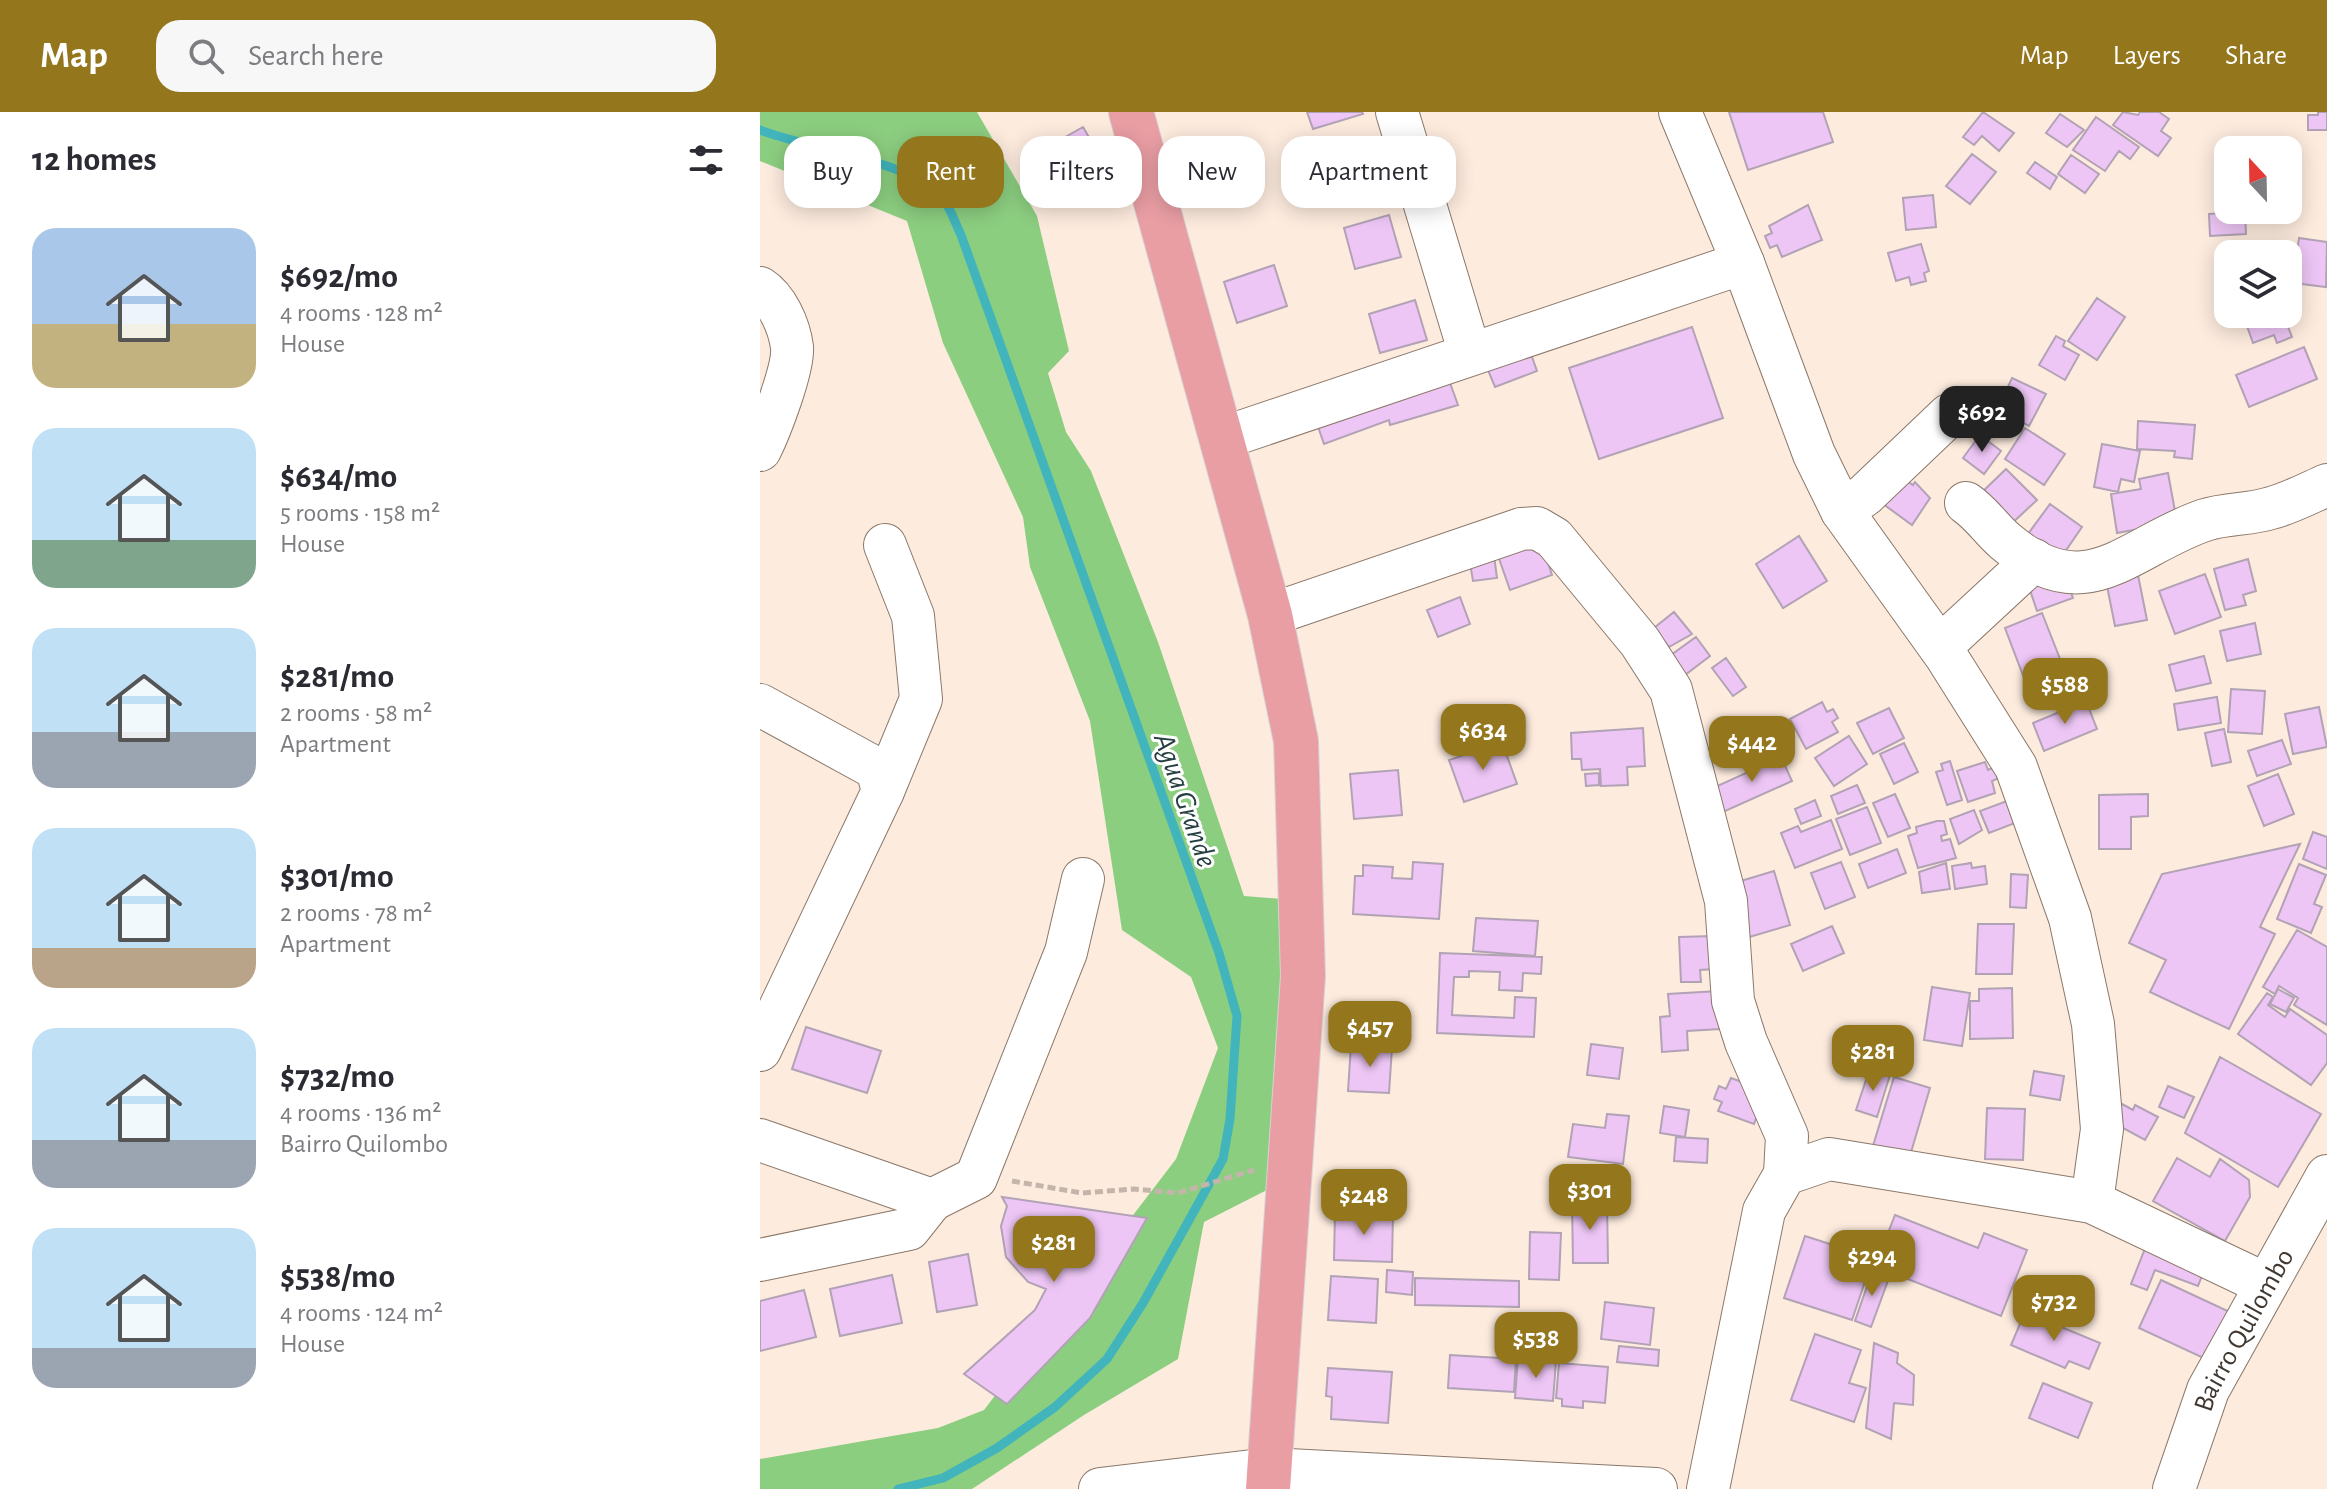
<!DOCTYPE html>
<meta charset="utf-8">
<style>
:root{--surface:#fff;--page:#f7f7f7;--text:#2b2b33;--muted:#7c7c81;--accent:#94761d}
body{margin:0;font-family:"Alegreya Sans",sans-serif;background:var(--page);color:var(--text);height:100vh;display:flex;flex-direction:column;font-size:30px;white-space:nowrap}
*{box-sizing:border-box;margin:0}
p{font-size:26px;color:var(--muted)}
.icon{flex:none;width:44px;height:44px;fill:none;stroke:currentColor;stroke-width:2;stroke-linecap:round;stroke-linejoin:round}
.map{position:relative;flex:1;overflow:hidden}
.side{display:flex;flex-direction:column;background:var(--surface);width:760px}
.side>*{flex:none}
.hud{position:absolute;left:24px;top:24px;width:760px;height:72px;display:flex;gap:16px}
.needle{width:52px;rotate:338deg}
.tools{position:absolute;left:1454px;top:24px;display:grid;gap:16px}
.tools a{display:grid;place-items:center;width:88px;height:88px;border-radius:16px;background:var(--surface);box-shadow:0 4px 20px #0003;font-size:40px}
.price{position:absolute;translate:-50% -68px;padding:0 18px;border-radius:16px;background:var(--accent);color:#fff;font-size:26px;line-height:52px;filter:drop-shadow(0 2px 4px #0008)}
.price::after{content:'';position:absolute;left:50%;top:48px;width:24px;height:18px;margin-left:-12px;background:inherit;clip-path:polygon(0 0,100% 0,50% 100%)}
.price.on{background:#222;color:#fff}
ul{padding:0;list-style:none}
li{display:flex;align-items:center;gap:24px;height:200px;padding:0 32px}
li span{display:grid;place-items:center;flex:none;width:224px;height:160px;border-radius:24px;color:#555}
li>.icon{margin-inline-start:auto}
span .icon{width:96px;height:96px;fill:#fffc;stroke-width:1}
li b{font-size:34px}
h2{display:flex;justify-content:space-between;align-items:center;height:96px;padding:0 32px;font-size:34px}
.tag{padding:0 28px;border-radius:24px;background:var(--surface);box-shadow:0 4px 20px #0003;font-size:28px;line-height:72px}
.tag.on{background:var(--accent);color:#fff}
header{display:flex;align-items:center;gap:48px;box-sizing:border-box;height:112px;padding:0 40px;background:var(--accent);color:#fff}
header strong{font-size:38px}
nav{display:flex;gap:44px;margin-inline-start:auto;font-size:28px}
.search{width:560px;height:72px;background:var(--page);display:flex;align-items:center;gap:20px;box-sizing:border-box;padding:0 28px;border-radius:24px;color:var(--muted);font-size:30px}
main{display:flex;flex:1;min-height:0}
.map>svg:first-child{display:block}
.forest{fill:#8cce80}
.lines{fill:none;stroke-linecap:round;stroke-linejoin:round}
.stream{stroke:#41b4bc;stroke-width:9}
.building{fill:#edc6f5;stroke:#b2a2b5;stroke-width:2}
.minor-casing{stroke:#8b7869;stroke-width:44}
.major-casing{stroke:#d5d3d2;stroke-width:46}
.path{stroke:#c4b5aa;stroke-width:5;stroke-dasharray:8 4;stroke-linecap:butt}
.minor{stroke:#fff;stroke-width:42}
.major{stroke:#e99ea4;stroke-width:44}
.labels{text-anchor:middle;stroke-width:6;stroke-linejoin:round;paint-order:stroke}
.street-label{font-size:28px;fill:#403831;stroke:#fff}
.water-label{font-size:30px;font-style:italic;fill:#263f41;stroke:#fff}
</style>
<header>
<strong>Map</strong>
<div class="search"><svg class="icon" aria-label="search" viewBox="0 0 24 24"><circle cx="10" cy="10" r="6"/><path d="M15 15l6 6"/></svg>Search here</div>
<nav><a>Map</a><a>Layers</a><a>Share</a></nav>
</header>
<main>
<section class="side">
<h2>12 homes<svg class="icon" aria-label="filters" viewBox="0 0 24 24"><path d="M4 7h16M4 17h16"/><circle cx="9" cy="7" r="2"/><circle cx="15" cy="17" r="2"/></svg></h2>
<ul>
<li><span style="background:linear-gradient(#a9c7e8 60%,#c2b280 0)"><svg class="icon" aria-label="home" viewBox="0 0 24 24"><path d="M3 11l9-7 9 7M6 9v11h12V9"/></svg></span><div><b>$692/mo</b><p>4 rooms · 128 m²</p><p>House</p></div></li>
<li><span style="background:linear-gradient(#bfe0f5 70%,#7fa58c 0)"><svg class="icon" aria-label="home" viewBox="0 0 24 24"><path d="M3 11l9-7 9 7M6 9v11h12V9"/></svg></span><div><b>$634/mo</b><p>5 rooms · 158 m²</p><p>House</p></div></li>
<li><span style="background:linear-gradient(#bfe0f5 65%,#9aa5b1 0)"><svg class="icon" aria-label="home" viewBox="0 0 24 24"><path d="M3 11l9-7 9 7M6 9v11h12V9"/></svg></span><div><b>$281/mo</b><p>2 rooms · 58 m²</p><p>Apartment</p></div></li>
<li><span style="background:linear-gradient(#bfe0f5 75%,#b9a48a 0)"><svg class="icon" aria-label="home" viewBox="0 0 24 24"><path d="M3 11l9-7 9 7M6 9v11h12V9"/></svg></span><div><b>$301/mo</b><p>2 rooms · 78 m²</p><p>Apartment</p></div></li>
<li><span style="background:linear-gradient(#bfe0f5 70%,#9aa5b1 0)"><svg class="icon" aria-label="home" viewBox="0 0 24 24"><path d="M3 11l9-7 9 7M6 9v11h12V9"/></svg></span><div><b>$732/mo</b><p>4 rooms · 136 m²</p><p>Bairro Quilombo</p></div></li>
<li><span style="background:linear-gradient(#bfe0f5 75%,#9aa5b1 0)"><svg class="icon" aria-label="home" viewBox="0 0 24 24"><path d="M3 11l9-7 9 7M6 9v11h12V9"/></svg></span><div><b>$538/mo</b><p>4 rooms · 124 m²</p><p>House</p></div></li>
</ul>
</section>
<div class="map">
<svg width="1567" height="1377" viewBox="0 0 1567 1377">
<rect width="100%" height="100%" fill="#fdebde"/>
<path class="forest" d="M0,0H217L277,104L309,239L288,261L306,320L331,359L398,530L484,784L549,789L547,1064L505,1079L444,1110L418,1247L324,1303L212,1377H0V1347L178,1316L224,1298L416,1047L458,936L431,865L362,818L330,609L270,455L263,405L183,231L147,109L0,49Z"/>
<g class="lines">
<path class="stream" d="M0,18C45,36 153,50 181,84C190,94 195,111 201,123L459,841L477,904L470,1007L463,1047L383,1191L347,1247L295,1295L237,1336L183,1366L138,1377"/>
</g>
<path class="building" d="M547,0H602L603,2L553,17Z
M969,0H1063L1073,30L988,58Z
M1223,0L1254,21L1239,39L1222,24L1214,33L1203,25Z
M1363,0L1378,3L1380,0H1399L1409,7L1401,19L1411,26L1398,44L1353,13Z
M1558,0H1567V18H1548V3H1558Z
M1300,2L1324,18L1307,35L1286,21Z
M1336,5L1379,35L1370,47L1359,39L1345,59L1313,38Z
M323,15L341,46L318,59L300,28Z
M1499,26L1534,33L1528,62V38H1497Z
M1212,42L1236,60L1210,92L1186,74Z
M1311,43L1339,62L1325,81L1298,62Z
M1275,50L1297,65L1290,77L1267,61Z
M1173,83L1176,115L1146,118L1143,86Z
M1048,93L1062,128L1022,145L1017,133L1010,136L1005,124L1012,121L1009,114Z
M1485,100L1486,122L1450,124L1449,102Z
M629,103L641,145L595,157L584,116Z
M1539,126L1567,130L1566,175L1533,171Z
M1161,132L1169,159L1164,161L1166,169L1151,173L1149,165L1136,169L1128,141Z
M514,153L527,194L477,211L464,170Z
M1337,186L1365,205L1337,248L1308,229Z
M655,188L667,228L620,241L609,202Z
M1523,202L1532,225L1517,231L1514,223L1493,231L1483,203Z
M932,215L963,306L839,347L809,256Z
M1296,224L1305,229L1303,234L1319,243L1305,268L1279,253Z
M768,234L777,259L735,275L725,251Z
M1544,235L1557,267L1489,295L1476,263Z
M685,257L698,293L630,313L629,308L564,332L554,303Z
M1252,266L1286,282L1269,314L1237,298Z
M1378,309L1435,313L1432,347L1414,345L1415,339L1377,337Z
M1265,316L1305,342L1284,373L1245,347Z
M1220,323L1241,339L1224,362L1203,346Z
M1342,332L1380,339L1374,370L1361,367L1358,380L1334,375Z
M1246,357L1277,388L1249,414L1218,384Z
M1408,361L1417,410L1357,421L1351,382L1381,377L1379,367Z
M1138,363L1153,373L1155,370L1170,386L1152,413L1119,389Z
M1290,392L1322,415L1298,450L1265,426Z
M1039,424L1067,469L1023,496L996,452Z
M781,430L792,463L750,478L735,435Z
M733,436L737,466L713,469L708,439Z
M1488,447L1496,479L1483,483L1486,493L1465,498L1454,457Z
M1303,459L1313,486L1277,499L1268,472Z
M1445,462L1461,505L1415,522L1399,479Z
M1378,463L1387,508L1355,514L1346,469Z
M700,485L710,512L678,525L667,498Z
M914,500L932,522L909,535L894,516Z
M1282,501L1302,552L1264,566L1245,516Z
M1495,511L1501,542L1467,549L1460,519Z
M936,525L950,544L925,563L911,543Z
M1444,544L1451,571L1416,579L1409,553Z
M966,546L986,575L973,584L952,556Z
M1471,577L1505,579L1502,622L1468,620Z
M1457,585L1461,611L1418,618L1414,592Z
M1326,589L1337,617L1284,639L1273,611Z
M1062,590L1067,600L1073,597L1078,606L1072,610L1078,620L1046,637L1030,607Z
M1559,595L1567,635L1533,642L1525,602Z
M1129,596L1144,626L1113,642L1097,611Z
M883,616L885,654L867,655L868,673L841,674L840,657L822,658L821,647H812L811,621Z
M1464,617L1471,650L1452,654L1445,621Z
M1089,624L1107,652L1074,674L1055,646Z
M1522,628L1531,652L1497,664L1488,639Z
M742,630L757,672L704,690L689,648Z
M1144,631L1158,660L1134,672L1120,642Z
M1021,645L1032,669L963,700L953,676Z
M1190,649L1202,688L1187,693L1176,660L1183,658L1181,652Z
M1225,650L1228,658L1237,654L1241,665L1232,669L1235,681L1208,690L1197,659Z
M638,658L642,703L594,707L590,662Z
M839,661V673L826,674L825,662Z
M1518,662L1534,702L1504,714L1488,674Z
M1097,673L1105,691L1078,702L1071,684Z
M1135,682L1150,716L1128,725L1113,691Z
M1388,682V704L1371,705V737H1339V683Z
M1255,686L1263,708L1229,721L1220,699Z
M1055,688L1061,704L1041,712L1035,697Z
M1107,695L1121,731L1090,743L1076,707Z
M1214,698L1222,718L1199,732L1190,707Z
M1071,708L1082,737L1035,756L1021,721L1038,714L1041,720Z
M1177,709H1184L1187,722L1181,724L1182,729L1190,727L1196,746L1158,756L1148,724L1157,721L1156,715Z
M1553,720L1567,725V757L1543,747Z
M1540,732L1500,815L1515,822L1469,917L1390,880L1406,848L1369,831L1402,762Z
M1137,737L1146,761L1108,776L1099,752Z
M653,750L683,752L679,807L593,802L595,764H603V753L633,755L632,766L652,767Z
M1081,750L1095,785L1065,797L1051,761Z
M1186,751L1190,777L1162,781L1159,760Z
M1211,751L1212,756L1225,754L1227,772L1195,777L1192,754Z
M1539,752L1566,763L1554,792L1562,795L1551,821L1517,807Z
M1014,759L1030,813L986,826L971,772Z
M1251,762L1268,763L1266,796L1250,795Z
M716,806L778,809L775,844L713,839Z
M1218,812H1254L1252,862H1216Z
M1072,814L1084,841L1043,859L1031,832Z
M1537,818L1567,835V913L1534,893L1538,886L1519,874L1515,882L1503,875Z
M953,824L955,857L940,858L941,870H921L919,825Z
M680,841L782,845L781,862L763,861L762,879L739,878L740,860L709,859V865H694L692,903L754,906L755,885L776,886L774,925L677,921Z
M1172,875L1210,881L1202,934L1164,928Z
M1252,876L1253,926L1210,927V889H1219V877Z
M1518,877L1534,886L1526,900L1510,892Z
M958,879L960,917L927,919L928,938L902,940L900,905L910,904L908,882Z
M1507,881L1513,885L1508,893L1525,905L1530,897L1567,923V951L1551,973L1478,922Z
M46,915L121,939L107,981L32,957Z
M831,932L863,936L859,967L827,963Z
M591,933L632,936L629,981L588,979Z
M1117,939L1132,943L1128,959L1112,955Z
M1460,945L1561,1002L1518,1075L1425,1021Z
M1110,956L1130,963L1117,1005L1096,998Z
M1274,959L1304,964L1300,988L1270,983Z
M1134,965L1170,976L1149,1047L1112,1037Z
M971,966L1006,979L994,1012L958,999L962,990L954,987L959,974L966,977Z
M1408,974L1434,985L1424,1006L1399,995Z
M1362,992L1373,998L1375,993L1398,1005L1385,1028L1352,1010Z
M904,994L929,998L925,1025L900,1021Z
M1227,996L1265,997L1263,1048L1225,1047Z
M847,1002L869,1004L863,1052L808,1045L813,1012L845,1016Z
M916,1025L948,1027L947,1051L914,1049Z
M1417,1046L1450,1065L1460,1047L1489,1068L1490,1085L1465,1129L1393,1089Z
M799,1056H842V1085L799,1086Z
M242,1085L387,1106L330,1206L247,1292L204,1262L275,1198L286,1177L268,1170L246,1145L241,1114L247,1094Z
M847,1089L848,1151H813L812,1090Z
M575,1100L633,1101L632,1150L574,1148Z
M1135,1103L1218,1136L1224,1121L1267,1138L1241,1204L1115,1154Z
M770,1120L801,1121L799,1168L769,1167Z
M1045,1124L1113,1146L1092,1208L1024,1186Z
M1386,1134L1445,1156L1438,1174L1395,1158L1387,1178L1371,1172Z
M208,1142L217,1193L177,1200L169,1150Z
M1113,1157L1130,1163L1111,1215L1095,1209Z
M627,1158L653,1160L652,1183L626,1180Z
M132,1163L142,1211L80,1224L70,1177Z
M571,1164L618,1167L616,1211L568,1208Z
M655,1166L759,1169V1195L655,1193Z
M1401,1168L1474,1202L1452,1250L1379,1216Z
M44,1178L56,1225L0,1239V1189Z
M845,1190L894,1196L890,1233L841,1227Z
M1265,1200L1340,1231L1329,1257L1309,1249L1305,1256L1251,1233Z
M1055,1222L1101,1238L1089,1271L1106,1276L1094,1310L1031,1288Z
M1114,1231L1138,1241L1137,1251L1154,1263L1153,1293L1134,1291L1131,1327L1106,1316Z
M859,1234L899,1238L898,1254L857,1250Z
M690,1243L756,1247L754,1280L688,1276Z
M758,1246L796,1249L793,1289L755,1286Z
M799,1251L848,1255L845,1291L823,1289V1296L802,1294V1287L796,1286Z
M568,1256L632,1260L628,1311L571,1307L572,1285L566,1284Z
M1283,1271L1332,1291L1318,1326L1269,1306Z"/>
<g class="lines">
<defs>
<g id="minor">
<path d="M637,0L710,242"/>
<path d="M920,0L983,151L1054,342L1082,399L1186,544L1256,655L1310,806L1333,912L1342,1017L1332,1090"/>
<path d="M0,176C17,187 29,213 32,235C34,256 10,318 0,338"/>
<path d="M463,326L983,151"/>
<path d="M1206,391C1222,402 1231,417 1245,429C1327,499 1368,434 1445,408C1466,401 1490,403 1511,396C1530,391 1549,381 1567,373"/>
<path d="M1082,399L1105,383L1189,303"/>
<path d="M510,503L761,417L777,416L794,426L880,530L911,578L966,789L973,889L986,930L1027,1024L1025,1062"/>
<path d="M1180,535L1274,448"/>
<path d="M0,593L117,657L123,679L0,938"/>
<path d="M123,679L161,587L153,504L125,433"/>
<path d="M0,1028L172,1088L216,1066L306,840L323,767"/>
<path d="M0,1148L149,1117L172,1088"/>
<path d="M340,1377L509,1357L896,1377"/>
<path d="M948,1377L1004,1099L1025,1062L1069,1047L1332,1090L1505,1172"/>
<path id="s1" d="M1414,1377L1448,1278L1567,1064"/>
</g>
<path id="major" d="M371,0L510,503L536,629L543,864L508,1377"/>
</defs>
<use href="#minor" class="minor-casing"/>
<use href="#major" class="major-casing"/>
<path class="path" d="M252,1069L322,1081L374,1077L418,1081L494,1058"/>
<use href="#minor" class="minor"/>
<use href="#major" class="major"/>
</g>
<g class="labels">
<g class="street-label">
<text dy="10" stroke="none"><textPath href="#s1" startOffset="174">Bairro Quilombo</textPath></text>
</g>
<g class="water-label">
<text transform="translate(426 688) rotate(71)" y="10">Agua Grande</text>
</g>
</g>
</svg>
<div class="tools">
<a><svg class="needle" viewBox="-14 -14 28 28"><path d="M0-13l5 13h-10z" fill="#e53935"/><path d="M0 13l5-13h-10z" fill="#7c7c81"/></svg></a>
<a><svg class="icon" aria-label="layers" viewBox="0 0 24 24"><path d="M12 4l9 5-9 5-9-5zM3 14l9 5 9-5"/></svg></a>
</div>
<b class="price on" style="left:1222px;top:342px">$692</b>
<b class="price" style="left:1305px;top:614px">$588</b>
<b class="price" style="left:723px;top:660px">$634</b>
<b class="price" style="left:992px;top:672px">$442</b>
<b class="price" style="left:610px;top:957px">$457</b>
<b class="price" style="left:1113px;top:981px">$281</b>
<b class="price" style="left:830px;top:1120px">$301</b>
<b class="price" style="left:604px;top:1125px">$248</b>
<b class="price" style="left:294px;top:1172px">$281</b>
<b class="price" style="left:1112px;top:1186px">$294</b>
<b class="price" style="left:1294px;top:1231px">$732</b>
<b class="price" style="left:776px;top:1268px">$538</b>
<div class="hud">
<a class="tag">Buy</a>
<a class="tag on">Rent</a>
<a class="tag">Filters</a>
<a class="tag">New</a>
<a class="tag">Apartment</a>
</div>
</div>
</main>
